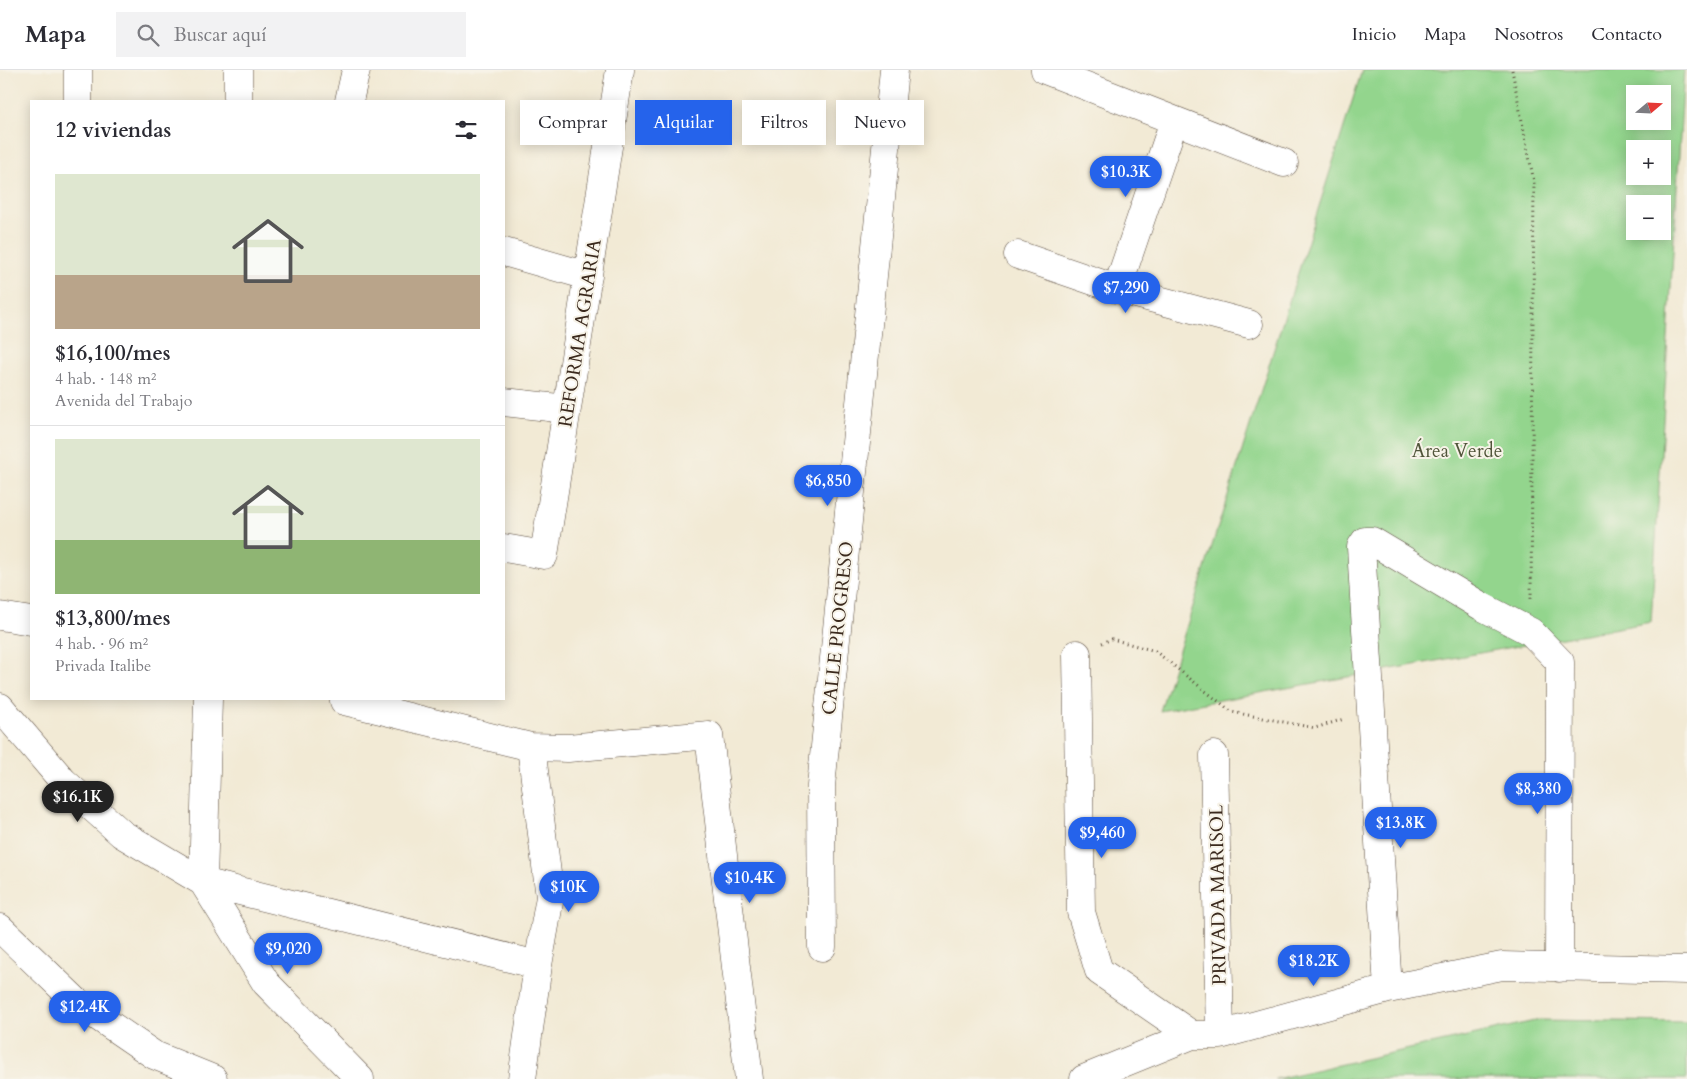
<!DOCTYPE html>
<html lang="es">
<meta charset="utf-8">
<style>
:root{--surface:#fff;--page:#f2f2f3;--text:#2b2b33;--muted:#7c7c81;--line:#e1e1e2;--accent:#2563eb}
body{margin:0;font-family:Cardo,serif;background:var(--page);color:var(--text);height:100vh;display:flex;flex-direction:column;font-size:19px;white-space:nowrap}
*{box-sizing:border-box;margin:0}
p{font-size:16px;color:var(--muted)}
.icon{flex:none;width:28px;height:28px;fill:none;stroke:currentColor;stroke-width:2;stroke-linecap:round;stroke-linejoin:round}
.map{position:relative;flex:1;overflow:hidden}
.side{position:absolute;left:30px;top:30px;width:475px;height:600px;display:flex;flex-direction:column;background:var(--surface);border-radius:0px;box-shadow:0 2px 12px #0003}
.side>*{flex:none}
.hud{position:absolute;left:520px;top:30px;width:475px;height:45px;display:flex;gap:10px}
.needle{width:32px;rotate:71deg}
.tools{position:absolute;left:1626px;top:15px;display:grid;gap:10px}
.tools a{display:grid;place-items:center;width:45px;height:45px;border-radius:0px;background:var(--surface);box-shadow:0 2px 12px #0003;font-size:25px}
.price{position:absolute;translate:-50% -42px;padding:0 11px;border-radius:18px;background:var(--accent);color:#fff;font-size:16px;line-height:32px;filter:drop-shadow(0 1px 2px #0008)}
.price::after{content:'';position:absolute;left:50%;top:30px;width:15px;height:11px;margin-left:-8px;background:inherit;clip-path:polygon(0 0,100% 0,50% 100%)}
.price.active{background:#222;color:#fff}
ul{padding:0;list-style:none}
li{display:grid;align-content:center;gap:10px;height:265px;padding:0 25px}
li+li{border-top:1px solid var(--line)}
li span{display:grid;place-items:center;height:155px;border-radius:0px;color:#555}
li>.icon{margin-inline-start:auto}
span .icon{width:90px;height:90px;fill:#fffc;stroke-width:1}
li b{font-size:21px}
h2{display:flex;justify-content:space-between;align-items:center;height:60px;padding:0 25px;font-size:21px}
.pill{padding:0 18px;border-radius:0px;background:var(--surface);box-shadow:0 2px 12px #0003;font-size:18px;line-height:45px}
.pill.active{background:var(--accent);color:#fff}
header{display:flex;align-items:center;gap:30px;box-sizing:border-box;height:70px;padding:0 25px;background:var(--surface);border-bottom:1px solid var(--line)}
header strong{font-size:24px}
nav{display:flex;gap:28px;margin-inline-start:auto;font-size:18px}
.search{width:350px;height:45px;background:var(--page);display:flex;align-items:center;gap:12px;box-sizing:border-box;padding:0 18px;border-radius:0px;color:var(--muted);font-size:19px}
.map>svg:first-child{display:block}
.green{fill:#93d58d;stroke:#678056;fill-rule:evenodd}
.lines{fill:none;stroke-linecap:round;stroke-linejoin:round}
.minor-casing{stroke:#564739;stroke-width:29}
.path{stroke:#564739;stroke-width:3;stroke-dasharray:1 4;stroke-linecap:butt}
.minor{stroke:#fff;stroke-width:28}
.labels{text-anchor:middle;stroke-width:4;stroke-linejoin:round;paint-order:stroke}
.street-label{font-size:19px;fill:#3b2a1e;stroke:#f7f3e8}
.park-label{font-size:19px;fill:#51553a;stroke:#f7f3e8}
</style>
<header>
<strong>Mapa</strong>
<div class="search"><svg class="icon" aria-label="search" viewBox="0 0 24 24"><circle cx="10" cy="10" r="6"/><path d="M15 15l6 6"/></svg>Buscar aquí</div>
<nav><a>Inicio</a><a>Mapa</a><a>Nosotros</a><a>Contacto</a></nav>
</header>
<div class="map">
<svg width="1687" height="1009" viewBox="0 0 1687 1009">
<rect width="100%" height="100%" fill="#f7f3e8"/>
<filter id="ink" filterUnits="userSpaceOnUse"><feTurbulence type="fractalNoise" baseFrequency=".02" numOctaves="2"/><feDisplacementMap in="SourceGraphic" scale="10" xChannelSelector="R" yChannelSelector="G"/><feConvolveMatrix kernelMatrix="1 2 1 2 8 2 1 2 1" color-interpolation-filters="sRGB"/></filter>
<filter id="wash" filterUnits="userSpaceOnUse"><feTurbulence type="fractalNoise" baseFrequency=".0096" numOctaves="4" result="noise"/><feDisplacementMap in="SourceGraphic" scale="20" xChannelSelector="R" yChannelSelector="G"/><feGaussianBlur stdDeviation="1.12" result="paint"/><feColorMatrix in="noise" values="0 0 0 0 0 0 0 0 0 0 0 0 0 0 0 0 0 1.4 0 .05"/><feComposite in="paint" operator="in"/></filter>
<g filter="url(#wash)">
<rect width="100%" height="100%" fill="#f2ead5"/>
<path class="green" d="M1362,0H1684L1651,552L1160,641ZM1635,24H1662V51H1635ZM1635,79H1662V106H1635ZM1635,134H1662V161H1635Z
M1539,950L1687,952V1009H1275Z"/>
</g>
<g filter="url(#ink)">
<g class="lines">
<defs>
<path id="minor" d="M238,0V31
M1045,0L1284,93
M78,31V0
M349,31L356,0
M504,182L588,206
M1018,185L1117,219L1249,254
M1117,219L1174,51
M504,332L567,339
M504,478L544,485L620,0
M0,546L31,551
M1077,584L1081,842L1099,901L1192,965
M344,631L531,677L568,678L709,665L749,1009
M0,637L63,711L122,764L203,812L538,895
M1214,685L1220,965
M203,812L266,913L360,1009
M203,812L208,629
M0,858L78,933L154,985L213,1009
M822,877L821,716L894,0
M1388,919L1361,477L1365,471H1372L1481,536L1531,562L1560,592L1559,898
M522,1009L538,895L550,827L531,677
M1084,1009L1192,965H1220L1388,919L1502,896L1687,900"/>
</defs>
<use href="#minor" class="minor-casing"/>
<path class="path" d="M1512,0L1534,112L1531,530
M1102,573L1112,569L1155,581L1232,642L1315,658L1344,649"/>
<use href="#minor" class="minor"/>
</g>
</g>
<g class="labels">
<g class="street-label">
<text transform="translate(579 263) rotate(-81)" y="7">REFORMA AGRARIA</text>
<text transform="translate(837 558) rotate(-84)" y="7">CALLE PROGRESO</text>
<text transform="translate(1217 825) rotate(-91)" y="7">PRIVADA MARISOL</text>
</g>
<g class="park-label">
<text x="1457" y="387">Área Verde</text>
</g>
</g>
</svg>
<div class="tools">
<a><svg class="needle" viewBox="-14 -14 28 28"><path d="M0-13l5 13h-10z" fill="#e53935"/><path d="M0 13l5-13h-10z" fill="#7c7c81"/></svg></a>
<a>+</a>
<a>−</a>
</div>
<b class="price" style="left:1126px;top:128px">$10.3K</b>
<b class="price" style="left:1126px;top:244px">$7,290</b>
<b class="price" style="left:828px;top:437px">$6,850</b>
<b class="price" style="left:1538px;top:745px">$8,380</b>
<b class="price active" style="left:78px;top:753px">$16.1K</b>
<b class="price" style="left:1401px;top:779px">$13.8K</b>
<b class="price" style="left:1102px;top:789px">$9,460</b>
<b class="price" style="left:750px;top:834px">$10.4K</b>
<b class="price" style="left:569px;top:843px">$10K</b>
<b class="price" style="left:288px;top:905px">$9,020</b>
<b class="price" style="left:1314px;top:917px">$18.2K</b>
<b class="price" style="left:85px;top:963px">$12.4K</b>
<div class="hud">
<a class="pill">Comprar</a>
<a class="pill active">Alquilar</a>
<a class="pill">Filtros</a>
<a class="pill">Nuevo</a>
</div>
<section class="side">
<h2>12 viviendas<svg class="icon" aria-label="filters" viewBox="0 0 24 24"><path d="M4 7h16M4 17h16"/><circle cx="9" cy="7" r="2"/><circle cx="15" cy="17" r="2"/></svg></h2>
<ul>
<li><span style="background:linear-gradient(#dfe7d0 65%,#b9a48a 0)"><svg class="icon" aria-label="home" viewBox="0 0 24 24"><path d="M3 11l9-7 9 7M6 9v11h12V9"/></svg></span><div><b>$16,100/mes</b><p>4 hab. · 148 m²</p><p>Avenida del Trabajo</p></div></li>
<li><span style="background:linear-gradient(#dfe7d0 65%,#8fb573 0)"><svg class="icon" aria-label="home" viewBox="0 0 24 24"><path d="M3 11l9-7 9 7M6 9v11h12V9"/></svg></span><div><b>$13,800/mes</b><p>4 hab. · 96 m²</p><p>Privada Italibe</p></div></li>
</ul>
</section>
</div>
